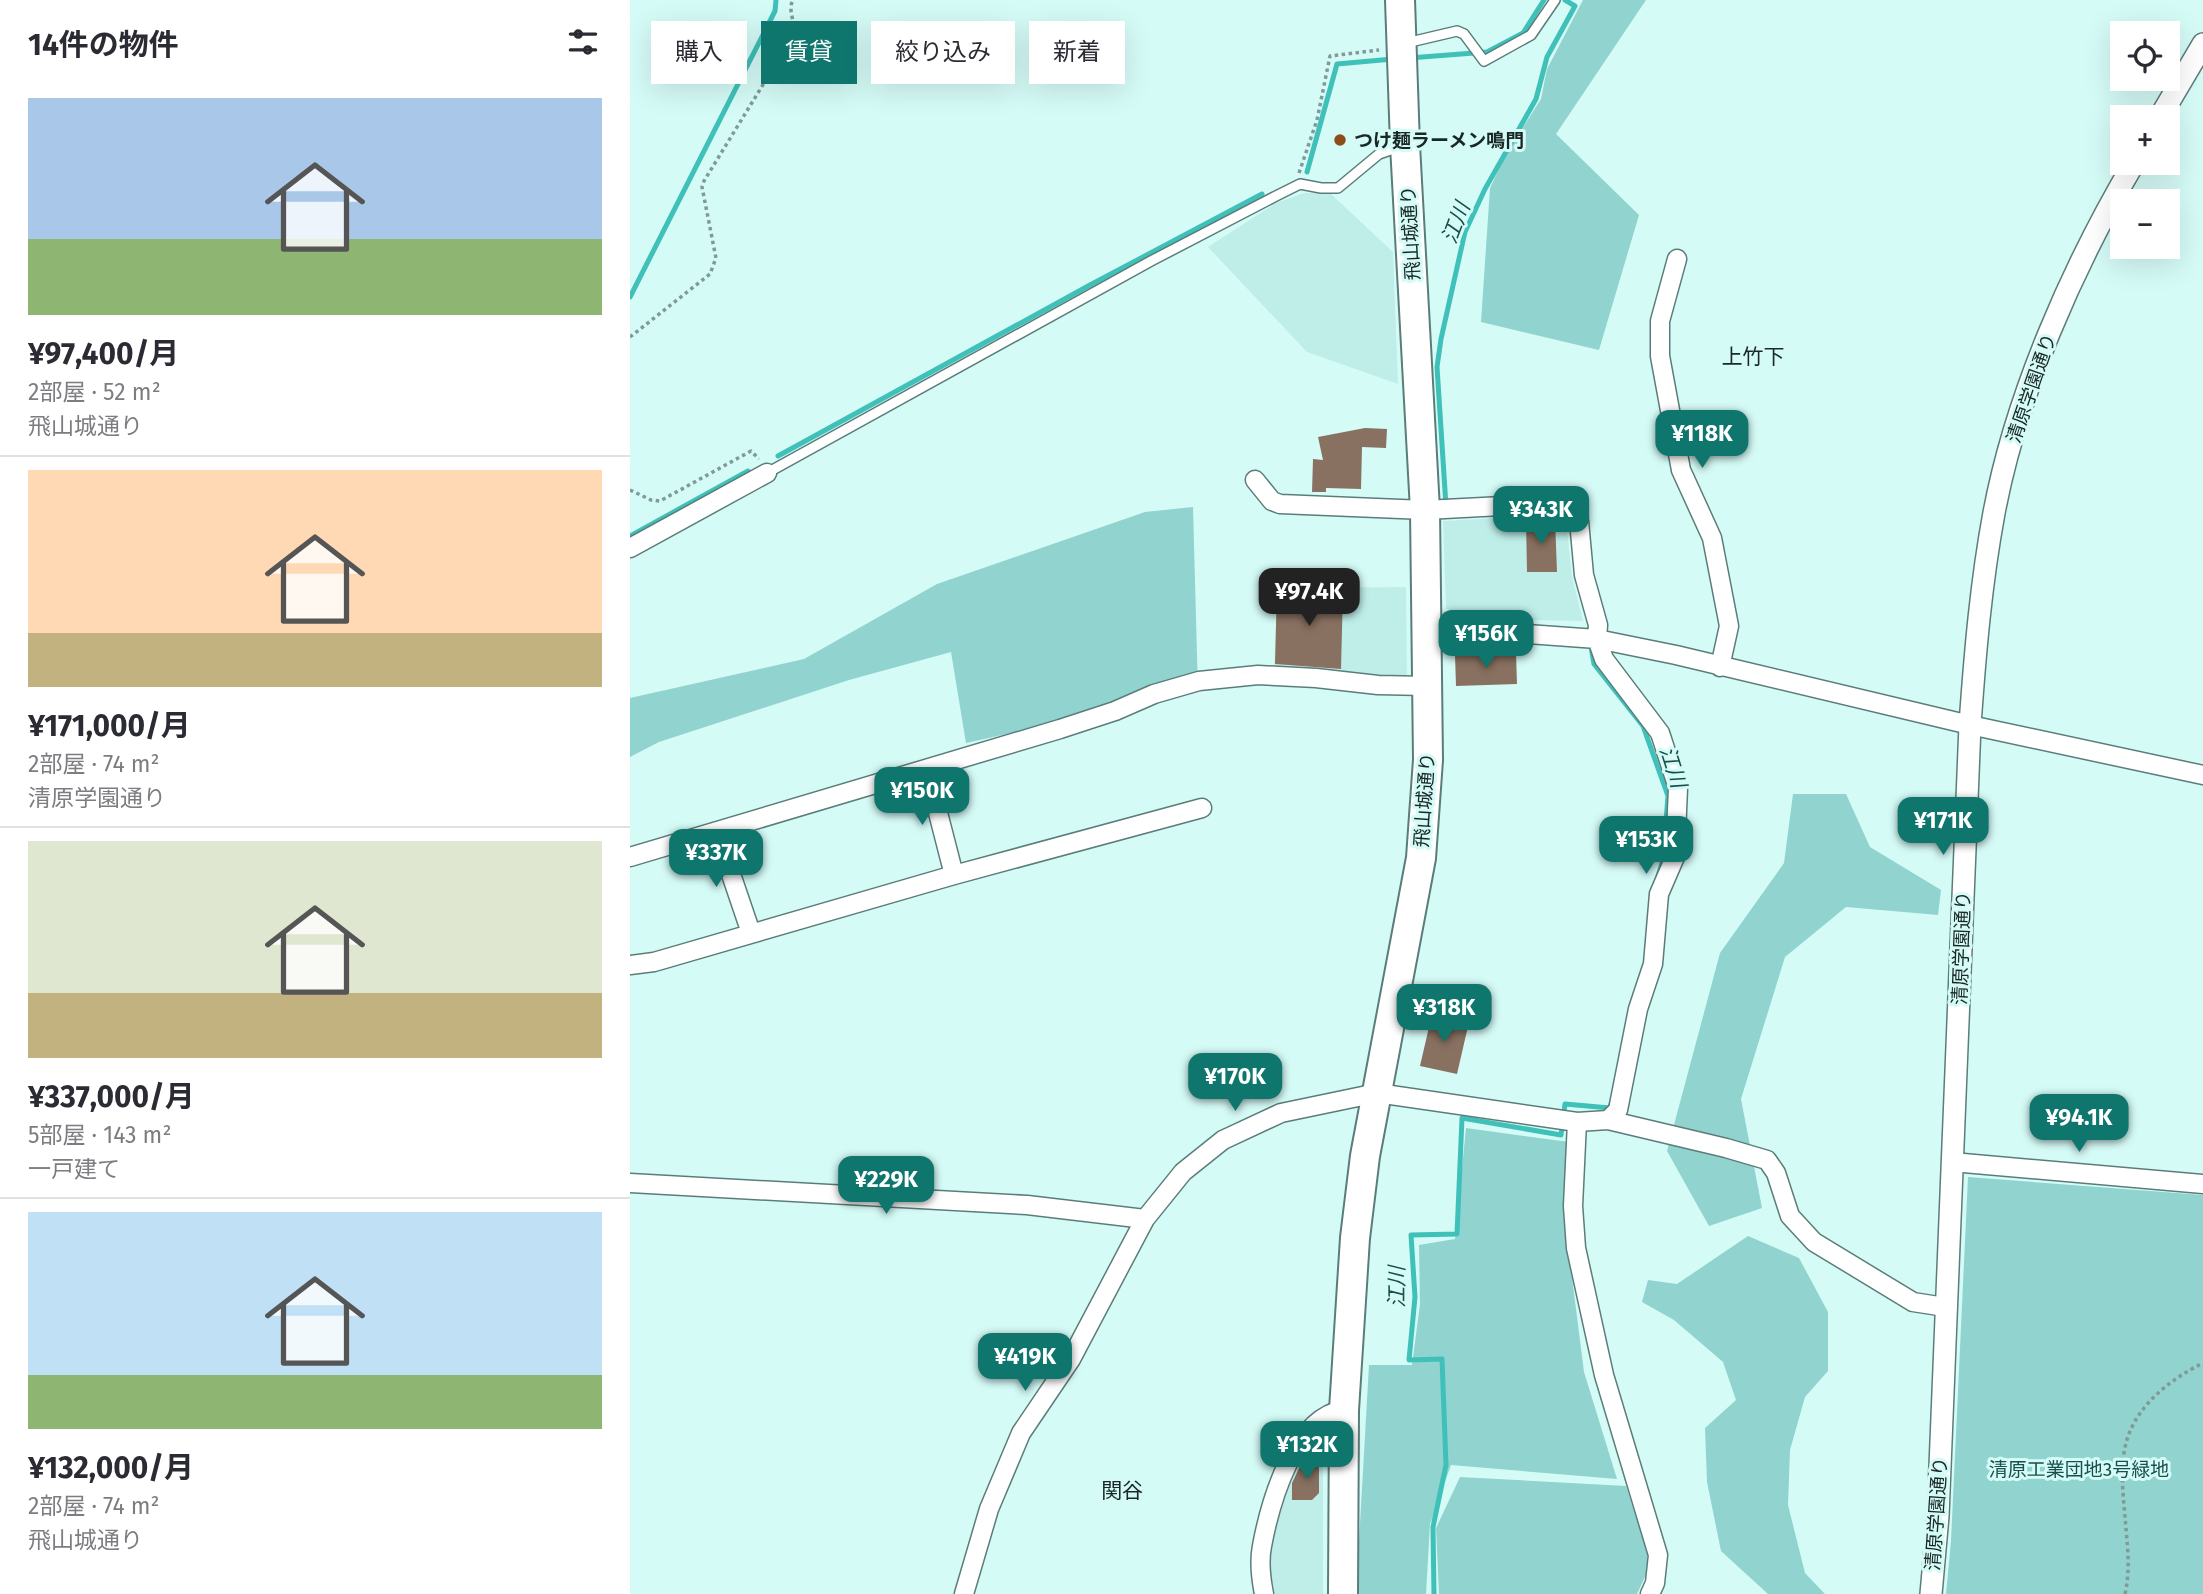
<!DOCTYPE html>
<html lang="ja">
<meta charset="utf-8">
<style>
:root{--surface:#fff;--page:#f7f7f7;--text:#2b2b33;--muted:#7c7c81;--line:#e1e1e2;--accent:#0f766e}
body{margin:0;font-family:"Fira Sans","Noto Sans JP",sans-serif;background:var(--page);color:var(--text);height:100vh;display:flex;flex-direction:column;font-size:26px;white-space:nowrap}
*{box-sizing:border-box;margin:0}
p{font-size:23px;color:var(--muted)}
.icon{flex:none;width:38px;height:38px;fill:none;stroke:currentColor;stroke-width:2;stroke-linecap:round;stroke-linejoin:round}
.map{position:relative;flex:1;overflow:hidden}
.panel{display:flex;flex-direction:column;background:var(--surface);width:630px}
.panel>*{flex:none}
.banner{position:absolute;left:21px;top:21px;width:665px;height:63px;display:flex;gap:14px}
.fabs{position:absolute;left:1480px;top:21px;display:grid;gap:14px}
.fabs a{display:grid;place-items:center;width:70px;height:70px;border-radius:0px;background:var(--surface);box-shadow:0 7px 28px #0002;font-size:35px}
.price{position:absolute;translate:-50% -60px;padding:0 16px;border-radius:14px;background:var(--accent);color:#fff;font-size:23px;line-height:46px;filter:drop-shadow(0 2px 4px #0008)}
.price::after{content:'';position:absolute;left:50%;top:42px;width:21px;height:16px;margin-left:-10px;background:inherit;clip-path:polygon(0 0,100% 0,50% 100%)}
.price.active{background:#222;color:#fff}
ul{padding:0;list-style:none}
li{display:grid;align-content:center;gap:14px;height:371px;padding:0 28px}
li+li{border-top:2px solid var(--line)}
li span{display:grid;place-items:center;height:217px;border-radius:0px;color:#555}
li>.icon{margin-inline-start:auto}
span .icon{width:126px;height:126px;fill:#fffc;stroke-width:1}
li b{font-size:30px}
h2{display:flex;justify-content:space-between;align-items:center;height:84px;padding:0 28px;font-size:30px}
.chip{padding:0 24px;border-radius:0px;background:var(--surface);box-shadow:0 7px 28px #0002;font-size:24px;line-height:63px}
.chip.active{background:var(--accent);color:#fff}
main{display:flex;flex:1;min-height:0}
.map>svg:first-child{display:block}
.built{fill:#bfeee9}
.green{fill:#91d3ce}
.lines{fill:none;stroke-linecap:round;stroke-linejoin:round}
.stream{stroke:#3fc0b9;stroke-width:5}
.building{fill:#897161}
.service-casing{stroke:#5b7d7a;stroke-width:12}
.minor-casing{stroke:#5b7d7a;stroke-width:21}
.tertiary-casing{stroke:#5b7d7a;stroke-width:24}
.trunk-casing{stroke:#5b7d7a;stroke-width:32}
.path{stroke:#7f9a98;stroke-width:3.5;stroke-dasharray:3.5 3.5;stroke-linecap:butt}
.service{stroke:#fff;stroke-width:9}
.minor{stroke:#fff;stroke-width:18}
.tertiary{stroke:#fff;stroke-width:21}
.trunk{stroke:#fff;stroke-width:28}
.poi-dot{fill:#8e4d17;stroke:#d5fbf7;stroke-width:2.5}
.labels{text-anchor:middle;stroke-width:6;stroke-linejoin:round;paint-order:stroke}
.poi-label{font-size:19px;font-weight:bold;fill:#192726;stroke:#d5fbf7;text-anchor:start}
.street-label{font-size:19px;fill:#192726;stroke:#d5fbf7}
.park-label{font-size:19px;fill:#194f4c;stroke:#d5fbf7}
.water-label{font-size:21px;font-style:italic;fill:#184f4b;stroke:#d5fbf7}
.neighbourhood-label{font-size:21px;fill:#192726;stroke:#d5fbf7}
</style>
<main>
<section class="panel">
<h2>14件の物件<svg class="icon" aria-label="filters" viewBox="0 0 24 24"><path d="M4 7h16M4 17h16"/><circle cx="9" cy="7" r="2"/><circle cx="15" cy="17" r="2"/></svg></h2>
<ul>
<li><span style="background:linear-gradient(#a9c7e8 65%,#8fb573 0)"><svg class="icon" aria-label="home" viewBox="0 0 24 24"><path d="M3 11l9-7 9 7M6 9v11h12V9"/></svg></span><div><b>¥97,400/月</b><p>2部屋 · 52 m²</p><p>飛山城通り</p></div></li>
<li><span style="background:linear-gradient(#ffd9b3 75%,#c2b280 0)"><svg class="icon" aria-label="home" viewBox="0 0 24 24"><path d="M3 11l9-7 9 7M6 9v11h12V9"/></svg></span><div><b>¥171,000/月</b><p>2部屋 · 74 m²</p><p>清原学園通り</p></div></li>
<li><span style="background:linear-gradient(#dfe7d0 70%,#c2b280 0)"><svg class="icon" aria-label="home" viewBox="0 0 24 24"><path d="M3 11l9-7 9 7M6 9v11h12V9"/></svg></span><div><b>¥337,000/月</b><p>5部屋 · 143 m²</p><p>一戸建て</p></div></li>
<li><span style="background:linear-gradient(#bfe0f5 75%,#8fb573 0)"><svg class="icon" aria-label="home" viewBox="0 0 24 24"><path d="M3 11l9-7 9 7M6 9v11h12V9"/></svg></span><div><b>¥132,000/月</b><p>2部屋 · 74 m²</p><p>飛山城通り</p></div></li>
</ul>
</section>
<div class="map">
<svg width="1573" height="1594" viewBox="0 0 1573 1594">
<rect width="100%" height="100%" fill="#d5fbf7"/>
<path class="built" d="M674,193H700L763,252L768,384L677,352L578,247L646,203Z
M926,515L936,522L942,576L953,621L830,619L816,608L813,521Z
M776,587L777,685L644,676L647,588Z
M693,1420V1594H645L638,1560L639,1500Z"/>
<path class="green" d="M953,0H1016L926,134L1009,215L969,350L851,322L860,188L876,154L911,99L917,69Z
M563,507L568,692L336,743L321,652L219,680L29,742L0,757V698L174,659L307,584L515,512Z
M1163,794H1216L1240,847L1311,890L1308,915L1216,907L1155,957L1111,1099L1132,1208L1079,1226L1037,1151L1090,953L1154,863Z
M836,1128L939,1142L938,1246L954,1372L987,1479L821,1465L800,1524L796,1594H726L739,1365H782L790,1304L789,1245L825,1239Z
M1338,1177L1573,1195V1594H1316L1321,1541Z
M1118,1236L1169,1258L1198,1312V1371L1175,1397L1160,1450L1158,1505L1175,1573L1195,1594H1138L1091,1551L1077,1482L1075,1428L1106,1400L1093,1362L1044,1320L1012,1302L1018,1280L1047,1284Z
M830,1477L996,1486L1021,1564L1007,1594H809L806,1528Z"/>
<g class="lines">
<path class="stream" d="M779,58L857,52L893,33L914,0
M677,172L707,64L763,59
M0,297L145,11L146,0
M148,456L460,285L632,194
M816,506L807,367L811,339L835,232L855,189L906,99L917,57L945,6L935,0
M0,536L118,471
M961,646L964,664L1013,726L1038,796L1033,860L1028,876
M804,1594L803,1527L816,1465L812,1359L779,1360L785,1297L781,1235L827,1234L832,1118L931,1135L935,1104L980,1108L981,1104"/>
</g>
<path class="building" d="M735,428L757,429L756,448L732,447L731,489L696,488V492H682L683,459L693,460L688,437Z
M925,519L927,572H897L896,520Z
M647,588L713,590L711,669L645,664Z
M886,653L887,684L826,686L825,655Z
M802,1014L839,1022L827,1074L790,1066Z
M673,1460H689V1493L682,1500H662V1483Z"/>
<g class="lines">
<defs>
<path id="service" d="M776,43L827,31L834,34L854,61L901,35L925,0
M137,473L521,261L646,196L670,184L691,188H708L749,154L772,146"/>
<path id="minor" d="M1047,259L1030,321V356L1051,470L1082,538L1099,626L1090,667
M0,548L137,473
M797,634L885,633L967,639L1046,655L1340,725L1573,775
M297,770L324,875
M87,833L121,933
M0,857L430,729L485,711L524,694L569,681L628,675L686,678L748,685L797,686
M0,965L24,962L324,875L572,808
M978,1120L1096,1148L1137,1160L1146,1173L1160,1216L1184,1242L1283,1302L1315,1307
M947,1122L943,1206L946,1248L974,1375L1028,1555L1025,1583L1020,1594
M1322,1162L1573,1184
M0,1183L397,1205L515,1219
M334,1594L359,1509L391,1433L441,1359L515,1219L553,1172L593,1140L651,1113L747,1093L947,1122L978,1120L988,1110L1008,1009L1023,964L1029,894L1045,857L1048,788L1030,733L974,659L967,639L968,625L954,575L949,521L943,510L929,503L795,510L650,504L642,501L625,480
M634,1594C631,1579 629,1561 632,1546C640,1503 664,1417 714,1410"/>
<path id="tertiary" d="M1530,117L1573,44
M1301,1594L1308,1516L1340,725C1345,654 1351,583 1364,513C1386,395 1443,266 1504,163"/>
<path id="trunk" d="M713,1594L714,1410L725,1238L735,1156L791,858L798,760L795,510L775,145L770,0"/>
</defs>
<use href="#service" class="service-casing"/>
<use href="#minor" class="minor-casing"/>
<use href="#tertiary" class="tertiary-casing"/>
<use href="#trunk" class="trunk-casing"/>
<path class="path" d="M669,173L687,120L700,56L749,50
M0,337L80,274L86,258L72,187L74,181L164,34C166,22 157,11 163,0
M0,490L21,500L30,501L121,451L129,459
M1495,1594C1500,1572 1498,1551 1496,1529C1494,1501 1489,1470 1496,1443C1506,1405 1541,1379 1573,1363"/>
<use href="#service" class="service"/>
<use href="#minor" class="minor"/>
<use href="#tertiary" class="tertiary"/>
<use href="#trunk" class="trunk"/>
</g>
<circle class="poi-dot" cx="710" cy="140" r="7"/>
<g class="labels">
<g class="poi-label">
<text x="724" y="147">つけ麺ラーメン鳴門</text>
</g>
<g class="street-label">
<text transform="translate(780 233) rotate(-93)" y="7">飛山城通り</text>
<text transform="translate(1401 388) rotate(-71)" y="7">清原学園通り</text>
<text transform="translate(794 800) rotate(-86)" y="7">飛山城通り</text>
<text transform="translate(1331 948) rotate(-88)" y="7">清原学園通り</text>
<text transform="translate(1306 1514) rotate(-86)" y="7">清原学園通り</text>
</g>
<g class="park-label">
<text x="1449" y="1476">清原工業団地3号緑地</text>
</g>
<g class="water-label">
<text transform="translate(826 223) rotate(-69)" y="7">江川</text>
<text transform="translate(1043 767) rotate(72)" y="7">江川</text>
<text transform="translate(767 1287) rotate(-90)" y="7">江川</text>
</g>
<g class="neighbourhood-label">
<text x="1123" y="364">上竹下</text>
<text x="492" y="1498">関谷</text>
</g>
</g>
</svg>
<div class="fabs">
<a><svg class="icon" aria-label="locate" viewBox="0 0 24 24"><circle cx="12" cy="12" r="6"/><path d="M12 2v4M12 18v4M2 12h4M18 12h4"/></svg></a>
<a>+</a>
<a>−</a>
</div>
<b class="price" style="left:1072px;top:470px">¥118K</b>
<b class="price" style="left:911px;top:546px">¥343K</b>
<b class="price active" style="left:679px;top:628px">¥97.4K</b>
<b class="price" style="left:856px;top:670px">¥156K</b>
<b class="price" style="left:292px;top:827px">¥150K</b>
<b class="price" style="left:1313px;top:857px">¥171K</b>
<b class="price" style="left:1016px;top:876px">¥153K</b>
<b class="price" style="left:86px;top:889px">¥337K</b>
<b class="price" style="left:814px;top:1044px">¥318K</b>
<b class="price" style="left:605px;top:1113px">¥170K</b>
<b class="price" style="left:1449px;top:1154px">¥94.1K</b>
<b class="price" style="left:256px;top:1216px">¥229K</b>
<b class="price" style="left:395px;top:1393px">¥419K</b>
<b class="price" style="left:677px;top:1481px">¥132K</b>
<div class="banner">
<a class="chip">購入</a>
<a class="chip active">賃貸</a>
<a class="chip">絞り込み</a>
<a class="chip">新着</a>
</div>
</div>
</main>
